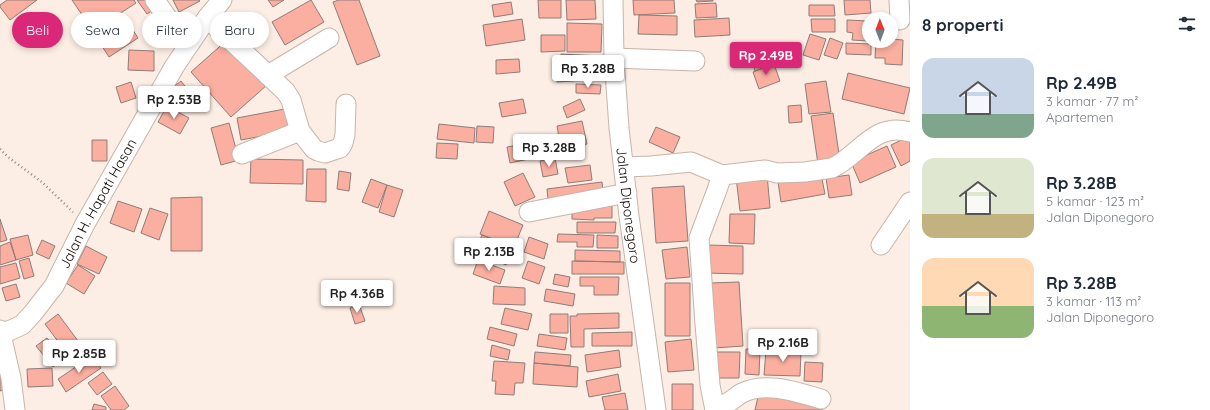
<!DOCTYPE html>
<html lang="id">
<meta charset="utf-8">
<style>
:root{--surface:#fff;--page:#f2f2f3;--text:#1f2937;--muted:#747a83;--accent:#db2777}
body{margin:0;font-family:Quicksand,sans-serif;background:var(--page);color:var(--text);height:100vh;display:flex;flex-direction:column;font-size:15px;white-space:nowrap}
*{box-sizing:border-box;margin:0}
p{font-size:13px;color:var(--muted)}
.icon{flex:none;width:22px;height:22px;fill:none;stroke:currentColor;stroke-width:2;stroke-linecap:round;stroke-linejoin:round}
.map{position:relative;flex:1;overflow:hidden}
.side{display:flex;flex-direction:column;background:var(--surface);width:300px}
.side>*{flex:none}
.top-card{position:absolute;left:12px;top:12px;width:380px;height:36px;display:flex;gap:8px}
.needle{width:26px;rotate:359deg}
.tools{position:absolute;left:862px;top:12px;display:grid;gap:8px}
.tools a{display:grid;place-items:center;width:36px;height:36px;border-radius:50%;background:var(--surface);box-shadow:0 2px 6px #0003;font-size:20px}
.price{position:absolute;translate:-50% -34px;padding:0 9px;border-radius:4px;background:#fff;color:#222;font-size:13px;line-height:26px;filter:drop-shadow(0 1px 2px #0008)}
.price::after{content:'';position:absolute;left:50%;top:24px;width:12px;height:9px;margin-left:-6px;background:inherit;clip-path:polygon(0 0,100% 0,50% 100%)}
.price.on{background:var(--accent);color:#fff}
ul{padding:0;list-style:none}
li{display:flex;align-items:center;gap:12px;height:100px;padding:0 12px}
li span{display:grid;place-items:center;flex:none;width:112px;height:80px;border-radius:12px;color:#555}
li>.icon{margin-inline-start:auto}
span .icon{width:48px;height:48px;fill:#fffc;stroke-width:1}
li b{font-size:17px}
h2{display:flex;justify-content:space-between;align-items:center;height:48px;padding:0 12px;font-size:17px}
.pill{padding:0 14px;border-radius:18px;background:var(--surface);box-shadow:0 2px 6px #0003;font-size:14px;line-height:36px}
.pill.on{background:var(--accent);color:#fff}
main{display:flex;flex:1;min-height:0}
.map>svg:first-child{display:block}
.building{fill:#faafa0;stroke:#907c78}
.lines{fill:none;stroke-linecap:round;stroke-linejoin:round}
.minor-casing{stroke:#c6b5aa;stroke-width:21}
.path{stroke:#918780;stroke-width:2.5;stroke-dasharray:1 3;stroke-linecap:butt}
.minor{stroke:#fff;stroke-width:19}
.labels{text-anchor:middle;stroke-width:3;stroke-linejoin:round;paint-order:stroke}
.street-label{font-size:14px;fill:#120c08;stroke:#fff}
</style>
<main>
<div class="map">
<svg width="910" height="410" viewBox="0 0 910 410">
<rect width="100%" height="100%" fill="#fceee4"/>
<path class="building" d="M7,0H37L10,20L0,7V5Z
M72,0H134L136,3L93,31Z
M137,0H166L167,1L147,14Z
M173,0H199L200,1L179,12Z
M268,0H284L273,7Z
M311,0L324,22L285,45L272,22Z
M339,0H359L380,56L357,65L333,2Z
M538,0H561V18H539Z
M566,0H595L596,19L567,20Z
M633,0H674L675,13L634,15Z
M696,0H713V1L697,2Z
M844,0H870L871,13L845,15Z
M511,2L513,14L494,17L492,5Z
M716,3L717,17L696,18L695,4Z
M809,5H834L835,16H809Z
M639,15L677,16V35L638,34Z
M729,18L730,35L695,37L694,20Z
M126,19L138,38L109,57L96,37Z
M522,19L525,40L486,46L483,25Z
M811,19H835V32H812Z
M847,20L869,21V41L852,40L853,33L847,32Z
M567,23L602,24L601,52H567Z
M810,34L826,39L819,60L803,55Z
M541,35H565V51L541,52Z
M891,35V39L903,40L902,65L885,64V58H875L876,41H891Z
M830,38L843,43L837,59L824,55Z
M227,40L267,85L231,117L191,72Z
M846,43L871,44V55L846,54Z
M129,50L154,51V71L128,70Z
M561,54L600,56L599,67L561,65Z
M771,55L774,64L755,71L752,62Z
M519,59L520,72L496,74V60Z
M774,64L780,81L759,89L753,72Z
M587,68L588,80L557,82L556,70Z
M848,73L910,88L904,114L842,99Z
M181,81L191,94L174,107L164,94Z
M826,81L831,112L809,114L805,84Z
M131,82L136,98L121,103L116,87Z
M576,84L601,85L600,94L576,93Z
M523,99L526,113L502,117L499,103Z
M580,99L585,110L567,118L563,107Z
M801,105L802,122L789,123L788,106Z
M167,106L189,118L180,134L158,122Z
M290,108L294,130L241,140L237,118Z
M833,113L840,161L818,164L811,116Z
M582,121L587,144L561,149L557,126Z
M229,123L239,160L221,165L211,128Z
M439,124L475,128L474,143L437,139Z
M477,126L494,127L493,143L476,142Z
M656,127L680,137L673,153L649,142Z
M910,136V161L901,166L891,145Z
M92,140H107V161H92Z
M535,142L538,157L510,163L507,147Z
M437,143L458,144L457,159L436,158Z
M887,146L896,167L860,183L851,162Z
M555,158L558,174L543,177L540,161Z
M251,159L303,160V184L250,183Z
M590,165L592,180L568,183L565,168Z
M307,169H326V202L306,201Z
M339,171L351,173L349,191L337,189Z
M523,173L535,197L515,206L504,182Z
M767,174L770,208L740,211L736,177Z
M821,174L825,194L781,202L778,182Z
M849,175L852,195L829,198L826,178Z
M371,179L387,185L378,208L362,202Z
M602,182L603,192L548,199L547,189Z
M387,185L403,190L394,217L379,212Z
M684,186L688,241L656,243L652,188Z
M202,197V251H171V198Z
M118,201L142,209L134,232L110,223Z
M612,203V218H594V220L572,219V205Z
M150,208L168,214L159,240L141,233Z
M489,211L523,225L514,247L480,234Z
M730,214H755L754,244L729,243Z
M0,219L7,240L0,242Z
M577,222H616L615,233H577Z
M558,234L594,235L593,247H577V242H557Z
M28,235L33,255L16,260L10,239Z
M482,235L513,249L506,265L475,251Z
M597,235L618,236V248H597Z
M529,237L548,244L544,259L524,252Z
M42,240L55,246L49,259L36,253Z
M10,242L16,260L0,265V246Z
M706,245L743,246V274L705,273Z
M86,246L107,257L99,274L77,264Z
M687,247L690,277L666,279L662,250Z
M575,250L620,251V262L575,261Z
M29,258L34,276L24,279L19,261Z
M478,260L505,270L500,284L473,274Z
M528,261L545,267L539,284L522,278Z
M572,261L624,262V274H572Z
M16,263L20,278L0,284V267Z
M78,265L95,276L84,294L66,283Z
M555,274L570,277L568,287L553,284Z
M580,277H619L618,295H594V286H580Z
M739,282L743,346L714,348L710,283Z
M665,283H690V336H665Z
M16,284L20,297L6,301L2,288Z
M494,286L525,288V305L493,304Z
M546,289L575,294L573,306L544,301Z
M359,304L365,321L355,324L350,308Z
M505,308L532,314L528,330L501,324Z
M619,313V328L584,329V347H571L570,316H577V314Z
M58,314L84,349L71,359L45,324Z
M550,314H568V333H550Z
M490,327L517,334L514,346L487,339Z
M632,332V346H592V333Z
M539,334L567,338L565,350L537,346Z
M47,338L64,358L53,367L36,346Z
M691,339L694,370L668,372L665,342Z
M492,345L510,350L508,360L490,356Z
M746,349L760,350L759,375L745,374Z
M619,350L621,367L587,372L585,355Z
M766,350L801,351L800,376L764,375Z
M535,352L571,355L570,366L534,363Z
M714,352H740L739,378H714Z
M92,356L101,368L66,392L58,379Z
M494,361L525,363L523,383H515L514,395L495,394L496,381H492Z
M805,362L823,363L822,382L804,381Z
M534,363L578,367L577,387L533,384Z
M0,365L11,388L0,391Z
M52,368L53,386L28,387L27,369Z
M103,372L112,384L97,395L88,383Z
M618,374L621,391L589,397L586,381Z
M672,384H693V410H672Z
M115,386L129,406L124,410H111L101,396Z
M759,392L822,409V410H755Z
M625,393L628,410H605L602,397Z
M94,404L106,407V410H92Z"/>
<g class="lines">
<defs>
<g id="minor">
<path d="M155,0L187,47"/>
<path id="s1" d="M613,0L614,58L619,128L629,216L656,410"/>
<path d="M899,0L900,20"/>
<path d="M207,18L268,75L329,38"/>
<path d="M614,58L695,61"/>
<path d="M268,75L286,92L291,100L300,131L314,149L318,151L325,153L340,148L343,143L345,135L346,104"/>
<path d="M242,154L300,131"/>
<path d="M624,167L651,166L691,162L722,175L765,170L777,173L805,172L832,168C859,156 874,121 910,132"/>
<path d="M529,212L627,193"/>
<path d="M881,245L910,202"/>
<path d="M0,330L11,378L15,410"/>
<path id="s2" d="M0,335L22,325L33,313L54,286L85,224L174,67L207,18L222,0"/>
<path d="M715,410L710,385L705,324L699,238L717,190L722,175"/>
<path d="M715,410C721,407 726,404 732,400C735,398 738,395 742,393C767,381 796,392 821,399"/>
</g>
</defs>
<use href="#minor" class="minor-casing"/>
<path class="path" d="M0,149L8,157L43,183L73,212"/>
<use href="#minor" class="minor"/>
</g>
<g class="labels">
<g class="street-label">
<text dy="5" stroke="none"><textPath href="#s2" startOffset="168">Jalan H. Hapati Hasan</textPath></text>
<text dy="5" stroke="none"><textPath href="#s1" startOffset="206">Jalan Diponegoro</textPath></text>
</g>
</g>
</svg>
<div class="tools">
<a><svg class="needle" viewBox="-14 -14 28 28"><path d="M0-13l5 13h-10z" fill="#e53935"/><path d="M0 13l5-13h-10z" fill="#747a83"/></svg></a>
</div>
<b class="price on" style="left:766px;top:76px">Rp 2.49B</b>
<b class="price" style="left:588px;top:89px">Rp 3.28B</b>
<b class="price" style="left:174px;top:120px">Rp 2.53B</b>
<b class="price" style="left:549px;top:168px">Rp 3.28B</b>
<b class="price" style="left:489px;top:272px">Rp 2.13B</b>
<b class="price" style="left:357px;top:314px">Rp 4.36B</b>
<b class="price" style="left:783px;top:363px">Rp 2.16B</b>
<b class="price" style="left:79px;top:374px">Rp 2.85B</b>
<div class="top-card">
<a class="pill on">Beli</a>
<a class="pill">Sewa</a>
<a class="pill">Filter</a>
<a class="pill">Baru</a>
</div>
</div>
<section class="side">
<h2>8 properti<svg class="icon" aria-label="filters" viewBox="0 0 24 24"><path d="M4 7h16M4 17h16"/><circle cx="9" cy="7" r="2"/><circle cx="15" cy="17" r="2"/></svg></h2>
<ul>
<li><span style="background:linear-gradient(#c9d6e8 70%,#7fa58c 0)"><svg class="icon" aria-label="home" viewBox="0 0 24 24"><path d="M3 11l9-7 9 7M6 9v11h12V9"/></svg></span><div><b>Rp 2.49B</b><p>3 kamar · 77 m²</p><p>Apartemen</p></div></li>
<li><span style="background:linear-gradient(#dfe7d0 70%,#c2b280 0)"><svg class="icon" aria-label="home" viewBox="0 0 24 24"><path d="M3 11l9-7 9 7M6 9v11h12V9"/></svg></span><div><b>Rp 3.28B</b><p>5 kamar · 123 m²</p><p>Jalan Diponegoro</p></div></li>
<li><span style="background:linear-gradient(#ffd9b3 60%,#8fb573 0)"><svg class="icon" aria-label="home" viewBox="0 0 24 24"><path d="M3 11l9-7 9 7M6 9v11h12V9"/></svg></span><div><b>Rp 3.28B</b><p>3 kamar · 113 m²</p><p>Jalan Diponegoro</p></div></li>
</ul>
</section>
</main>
